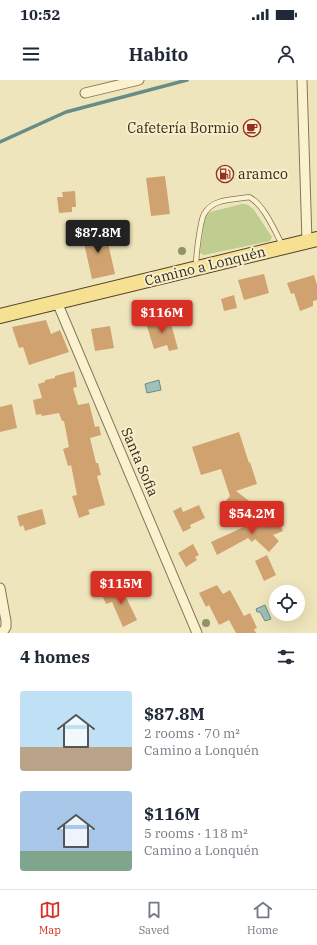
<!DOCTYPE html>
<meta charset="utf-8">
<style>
:root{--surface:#fff;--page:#f6f6f7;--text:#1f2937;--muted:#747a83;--line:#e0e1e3;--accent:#d93025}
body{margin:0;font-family:"IBM Plex Serif",serif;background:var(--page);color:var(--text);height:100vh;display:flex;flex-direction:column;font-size:15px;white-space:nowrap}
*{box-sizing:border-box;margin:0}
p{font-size:13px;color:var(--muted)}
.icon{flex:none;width:22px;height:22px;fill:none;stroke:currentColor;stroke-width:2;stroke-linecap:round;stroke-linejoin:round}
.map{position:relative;height:553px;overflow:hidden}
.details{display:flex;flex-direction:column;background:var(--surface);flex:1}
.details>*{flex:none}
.buttons{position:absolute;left:269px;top:505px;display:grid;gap:8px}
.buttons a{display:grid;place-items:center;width:36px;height:36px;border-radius:50%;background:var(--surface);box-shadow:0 4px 16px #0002;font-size:20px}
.price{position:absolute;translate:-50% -34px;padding:0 9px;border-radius:4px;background:var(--accent);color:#fff;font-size:13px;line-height:26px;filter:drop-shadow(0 1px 2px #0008)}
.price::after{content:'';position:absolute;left:50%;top:24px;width:12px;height:9px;margin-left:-6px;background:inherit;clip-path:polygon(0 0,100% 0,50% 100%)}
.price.on{background:#222;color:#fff}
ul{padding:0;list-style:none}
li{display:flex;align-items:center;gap:12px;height:100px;padding:0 20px}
li span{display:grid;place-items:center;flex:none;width:112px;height:80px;border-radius:4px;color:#555}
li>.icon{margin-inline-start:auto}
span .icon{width:48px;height:48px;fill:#fffc;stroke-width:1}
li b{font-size:17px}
h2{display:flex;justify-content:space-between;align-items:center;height:48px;padding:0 20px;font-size:17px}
.status{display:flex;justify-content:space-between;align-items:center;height:28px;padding:0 20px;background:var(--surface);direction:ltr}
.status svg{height:11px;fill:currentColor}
header{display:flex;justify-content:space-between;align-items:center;height:52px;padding:0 20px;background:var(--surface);font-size:18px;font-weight:800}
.tab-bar{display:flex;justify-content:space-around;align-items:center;height:56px;border-top:1px solid var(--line);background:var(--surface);font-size:11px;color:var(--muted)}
.tab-bar a{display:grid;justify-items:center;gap:2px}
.tab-bar .on{color:var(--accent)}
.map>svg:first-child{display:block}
.grass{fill:#bfcd90}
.water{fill:#a0c0ba;stroke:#688d88}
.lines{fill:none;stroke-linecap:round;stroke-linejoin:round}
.stream{stroke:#688d88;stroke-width:3.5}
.building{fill:#cfa270}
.service-casing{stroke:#877555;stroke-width:6}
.minor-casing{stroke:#877555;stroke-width:11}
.primary-casing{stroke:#54422a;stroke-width:16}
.service{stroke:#faf2cf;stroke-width:4.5}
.minor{stroke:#faf2cf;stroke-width:9}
.primary{stroke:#f5e191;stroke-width:14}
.tree{fill:#8f9466}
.labels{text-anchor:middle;stroke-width:4;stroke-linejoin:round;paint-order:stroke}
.poi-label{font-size:14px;fill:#352a1b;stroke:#f6efcc;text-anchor:end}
.street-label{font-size:14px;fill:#352a1b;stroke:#f6efcc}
</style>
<div class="status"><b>10:52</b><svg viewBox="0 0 49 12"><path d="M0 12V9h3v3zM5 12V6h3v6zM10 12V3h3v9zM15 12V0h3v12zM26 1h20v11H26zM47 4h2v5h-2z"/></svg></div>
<header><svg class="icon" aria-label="menu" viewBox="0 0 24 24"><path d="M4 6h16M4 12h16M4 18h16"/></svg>Habito<svg class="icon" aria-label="person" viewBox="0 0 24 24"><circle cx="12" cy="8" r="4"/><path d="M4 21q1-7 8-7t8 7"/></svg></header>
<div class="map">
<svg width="317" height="553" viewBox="0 0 317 553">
<rect width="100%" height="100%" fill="#efe5bc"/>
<path class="grass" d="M242,124C248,124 250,126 254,130L272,157L270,161L204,175L200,173L205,136L210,132Z"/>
<path class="water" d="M159,300L161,310L147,313L145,304Z
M265,525L271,539L265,541L260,532H257L256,529Z"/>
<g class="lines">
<path class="stream" d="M0,62L66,32L187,0"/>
</g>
<path class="building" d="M165,96L170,134L151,136L146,98Z
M75,111L76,127H72V132L59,133L57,117H63L62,112Z
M105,150L115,194L92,199L82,154Z
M264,194L269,213L244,220L238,200Z
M314,195L317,205V220L313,221V226L300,231L294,213L291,214L287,203Z
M234,215L237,228L224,231L221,219Z
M169,237L178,269L169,271L167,265L154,269L146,243Z
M46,240L51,254L60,250L69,272L29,285L23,267L19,268L12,247Z
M110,246L114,268L95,271L91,249Z
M74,291L77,307L73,308L78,325L89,323L95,347L99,346L101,355L90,358L96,383H98L101,395L97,396L105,425L88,430L90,434L79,438L72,416L77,415L71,385L68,386L63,369L69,367L64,341H62L59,333L42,336L41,334L36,335L33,320L42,318L38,304L45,302V300L55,298V296Z
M12,324L17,348L0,352V327Z
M239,352L249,383L250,382L257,404L236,411L253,424L237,442L223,436L226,430L222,425L230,416L221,389L201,395L192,367Z
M199,425L205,438L190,445L191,448L183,452L173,431L181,427L183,432Z
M42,429L46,444L25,451L23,445L20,447L17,436Z
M275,433L283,451L273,455L279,461L269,472L255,459L252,462L248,458L217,475L211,462Z
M193,464L199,475L195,477L197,480L186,487L178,473Z
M267,475L276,495L264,501L255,481Z
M124,504L128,513L125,515L137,540L123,547L112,522L106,524L102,515Z
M217,505L223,514L230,510L244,536L250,533L257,548L254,549L256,553H236L229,540L219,545L209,525L206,527L199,513Z"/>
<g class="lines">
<defs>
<path id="service" d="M196,186C196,176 200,142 204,134C207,129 213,124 219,122C228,119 239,119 249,117C264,124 275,152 283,166"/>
<path id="minor" d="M302,0L307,161
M85,13L139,0
M57,222L197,553
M0,508L6,541V547L2,553"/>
<path id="primary" d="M0,236L317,159"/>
</defs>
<use href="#service" class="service-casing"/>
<use href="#minor" class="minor-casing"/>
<use href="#primary" class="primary-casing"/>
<use href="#service" class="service"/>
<use href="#minor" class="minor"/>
<use href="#primary" class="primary"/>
</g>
<g class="tree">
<circle cx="182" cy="171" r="4"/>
<circle cx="206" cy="543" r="4"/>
</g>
<defs>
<symbol id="cafe-ring" viewBox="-11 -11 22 22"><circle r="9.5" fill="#f6efcc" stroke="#972f23" stroke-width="1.5"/><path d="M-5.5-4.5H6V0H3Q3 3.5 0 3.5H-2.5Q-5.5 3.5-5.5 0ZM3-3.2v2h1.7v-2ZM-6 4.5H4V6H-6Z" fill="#972f23"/></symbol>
<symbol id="fuel-ring" viewBox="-11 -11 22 22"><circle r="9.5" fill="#f6efcc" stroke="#972f23" stroke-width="1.5"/><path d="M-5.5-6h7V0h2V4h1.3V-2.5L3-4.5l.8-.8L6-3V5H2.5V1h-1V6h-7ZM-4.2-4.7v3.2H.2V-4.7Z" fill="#972f23"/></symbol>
</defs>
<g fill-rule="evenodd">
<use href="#cafe-ring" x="242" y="38" width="20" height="20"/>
<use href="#fuel-ring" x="215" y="84" width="20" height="20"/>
</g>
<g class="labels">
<g class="poi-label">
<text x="239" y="53">Cafetería Bormio</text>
<text x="238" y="99" text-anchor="start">aramco</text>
</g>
<g class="street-label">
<text transform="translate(205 186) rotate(-14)" y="5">Camino a Lonquén</text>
<text transform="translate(140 382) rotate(67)" y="5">Santa Sofia</text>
</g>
</g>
</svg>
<div class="buttons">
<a><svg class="icon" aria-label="locate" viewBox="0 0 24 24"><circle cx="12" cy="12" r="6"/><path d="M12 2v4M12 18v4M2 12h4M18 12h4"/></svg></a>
</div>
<b class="price on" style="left:98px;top:174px">$87.8M</b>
<b class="price" style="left:162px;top:254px">$116M</b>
<b class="price" style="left:252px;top:455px">$54.2M</b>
<b class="price" style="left:121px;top:525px">$115M</b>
</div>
<section class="details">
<h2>4 homes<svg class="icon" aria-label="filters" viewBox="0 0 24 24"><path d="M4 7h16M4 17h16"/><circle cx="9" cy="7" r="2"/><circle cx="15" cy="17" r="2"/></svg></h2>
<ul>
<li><span style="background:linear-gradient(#bfe0f5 70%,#b9a48a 0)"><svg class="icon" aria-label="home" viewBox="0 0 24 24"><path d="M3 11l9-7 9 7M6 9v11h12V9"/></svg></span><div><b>$87.8M</b><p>2 rooms · 70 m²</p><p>Camino a Lonquén</p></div></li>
<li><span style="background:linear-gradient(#a9c7e8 75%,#7fa58c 0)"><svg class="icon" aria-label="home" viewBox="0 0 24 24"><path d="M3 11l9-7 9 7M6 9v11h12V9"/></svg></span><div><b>$116M</b><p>5 rooms · 118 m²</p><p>Camino a Lonquén</p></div></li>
</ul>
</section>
<nav class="tab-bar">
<a class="on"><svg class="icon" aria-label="map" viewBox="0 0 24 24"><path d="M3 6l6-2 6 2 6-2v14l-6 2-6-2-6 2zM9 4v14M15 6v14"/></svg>Map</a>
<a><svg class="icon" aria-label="saved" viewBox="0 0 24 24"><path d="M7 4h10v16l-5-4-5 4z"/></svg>Saved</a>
<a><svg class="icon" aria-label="home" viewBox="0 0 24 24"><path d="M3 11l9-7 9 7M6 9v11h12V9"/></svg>Home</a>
</nav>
